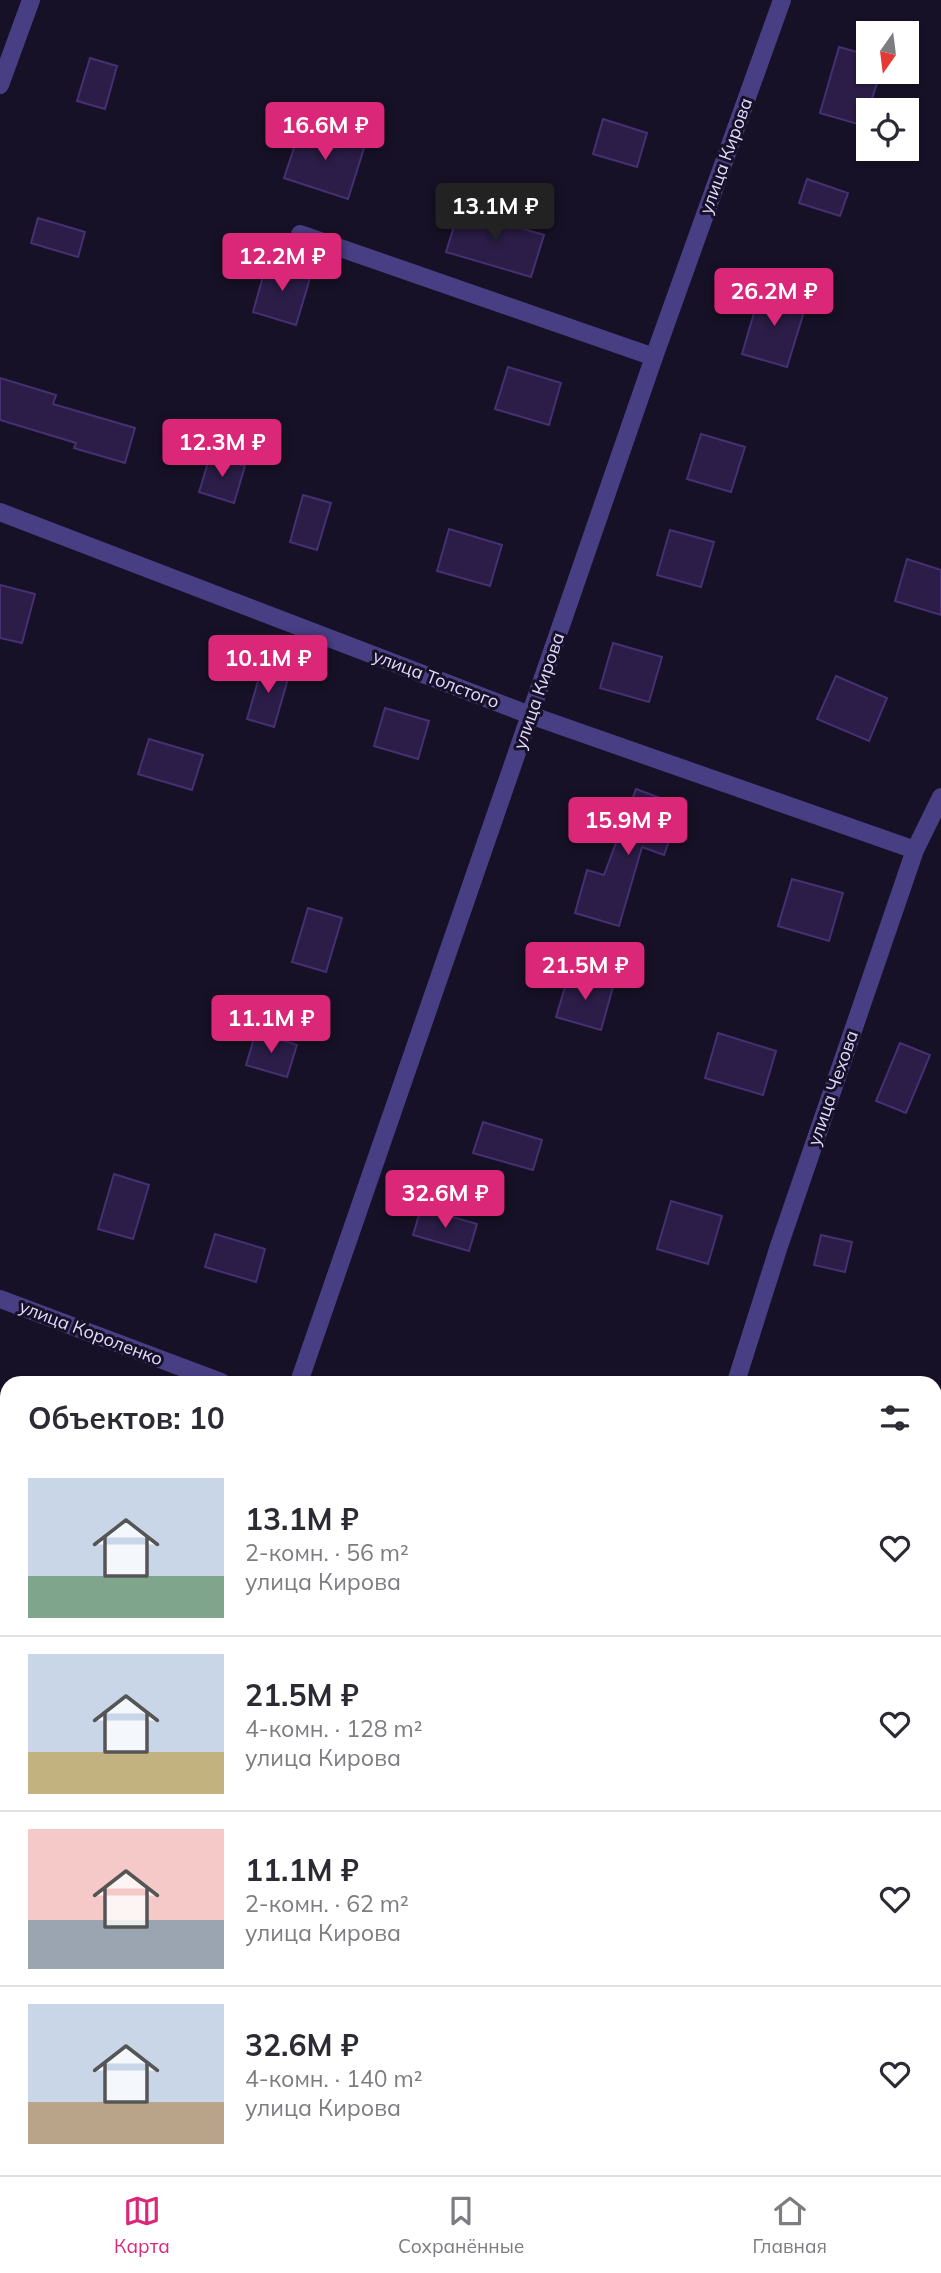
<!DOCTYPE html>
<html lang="ru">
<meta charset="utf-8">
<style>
:root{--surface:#fff;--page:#f7f7f7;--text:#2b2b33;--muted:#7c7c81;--line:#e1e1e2;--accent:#db2777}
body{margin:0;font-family:Mulish,sans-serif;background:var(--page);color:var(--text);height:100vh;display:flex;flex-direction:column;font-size:26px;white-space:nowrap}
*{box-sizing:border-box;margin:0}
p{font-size:23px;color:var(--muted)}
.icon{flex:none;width:38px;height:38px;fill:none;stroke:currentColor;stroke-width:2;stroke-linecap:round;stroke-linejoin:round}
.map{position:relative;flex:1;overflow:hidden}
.side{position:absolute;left:0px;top:1376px;width:942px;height:800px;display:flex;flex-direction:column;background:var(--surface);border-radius:21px 21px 0 0;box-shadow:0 2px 5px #0004}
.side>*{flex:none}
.needle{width:46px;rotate:194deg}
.buttons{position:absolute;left:856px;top:21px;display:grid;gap:14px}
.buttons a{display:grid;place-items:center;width:63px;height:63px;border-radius:0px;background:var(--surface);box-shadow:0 2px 5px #0004;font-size:35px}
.price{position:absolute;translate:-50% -60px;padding:0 16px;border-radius:7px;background:var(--accent);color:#fff;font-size:23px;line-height:46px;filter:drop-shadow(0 2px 4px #0008)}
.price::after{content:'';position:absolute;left:50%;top:42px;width:21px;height:16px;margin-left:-10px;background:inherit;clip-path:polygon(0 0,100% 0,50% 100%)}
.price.on{background:#222;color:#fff}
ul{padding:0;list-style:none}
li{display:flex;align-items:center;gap:21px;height:175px;padding:0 28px}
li+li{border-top:2px solid var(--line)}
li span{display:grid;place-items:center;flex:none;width:196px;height:140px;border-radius:0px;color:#555}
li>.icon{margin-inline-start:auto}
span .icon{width:84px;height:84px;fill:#fffc;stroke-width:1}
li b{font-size:30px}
h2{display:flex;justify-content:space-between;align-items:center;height:84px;padding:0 28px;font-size:30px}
.tabs{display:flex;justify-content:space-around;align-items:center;height:98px;border-top:2px solid var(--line);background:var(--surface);font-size:19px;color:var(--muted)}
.tabs a{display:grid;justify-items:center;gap:4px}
.tabs .on{color:var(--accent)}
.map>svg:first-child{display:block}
.building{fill:#2b1d47;stroke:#453072;stroke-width:2}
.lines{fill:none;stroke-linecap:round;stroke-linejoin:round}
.service{stroke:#483e84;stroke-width:18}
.minor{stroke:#483e84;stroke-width:18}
.labels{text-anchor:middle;stroke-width:6;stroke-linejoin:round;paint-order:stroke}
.street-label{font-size:18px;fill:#e1d8fe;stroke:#171127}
</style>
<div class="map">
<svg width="941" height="2175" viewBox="0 0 941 2175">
<rect width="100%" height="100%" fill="#171127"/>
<path class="building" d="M839,47L868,55V72H881L868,110V127L820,113Z
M90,58L117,66L105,109L77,101Z
M603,119L647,133L637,167L593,154Z
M302,124L365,145L348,199L284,178Z
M807,179L848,193L840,216L799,203Z
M459,210L544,235L531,277L446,252Z
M38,218L85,232L78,257L31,243Z
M267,262L311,275L296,325L253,312Z
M761,289L807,302L787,367L742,354Z
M508,367L561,383L549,425L495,409Z
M0,378L56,395L53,404L135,428L125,463L74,448L76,443L0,420Z
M701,434L745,447L731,492L687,479Z
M210,456L245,466L234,503L199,492Z
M303,495L331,503L317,550L290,542Z
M449,529L502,545L490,586L437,571Z
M670,530L714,542L701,587L657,575Z
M907,559L941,570V615L895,601Z
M0,585L35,594L22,643L0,638Z
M613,643L662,657L649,702L600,688Z
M263,664L290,672L274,727L247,719Z
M836,676L887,698L869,741L817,719Z
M385,708L429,721L418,759L374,746Z
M149,739L203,755L192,790L138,774Z
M636,789L682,806L664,855L642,847L619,926L575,913L587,870L604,875Z
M792,879L843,893L829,941L778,926Z
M308,908L342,918L326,972L292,962Z
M569,974L613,987L601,1030L556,1017Z
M256,1032L297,1045L287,1077L246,1065Z
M718,1033L776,1051L763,1095L705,1078Z
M900,1043L930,1055L906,1113L876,1101Z
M483,1122L542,1140L533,1170L473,1153Z
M114,1174L149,1185L133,1239L98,1229Z
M671,1201L722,1216L708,1264L657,1249Z
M421,1208L477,1224L469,1251L413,1235Z
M215,1234L265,1249L256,1282L205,1267Z
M821,1235L852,1242L845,1272L814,1265Z"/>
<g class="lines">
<path class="service" d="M300,234L654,357"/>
<path class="minor" d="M0,85L31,0
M0,512L530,715L915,850
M0,1299L221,1382
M299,1382L654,357L782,0
M736,1382L779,1246L915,850L941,797
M934,1520L941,1509
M934,1652L941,1654
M23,2175L25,2168
M573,2175L576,2168"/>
</g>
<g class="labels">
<g class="street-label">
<text transform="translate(726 156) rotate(-70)" y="6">улица Кирова</text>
<text transform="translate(436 679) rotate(21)" y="6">улица Толстого</text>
<text transform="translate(539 691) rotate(-71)" y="6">улица Кирова</text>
<text transform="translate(833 1088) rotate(-71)" y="6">улица Чехова</text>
<text transform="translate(91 1333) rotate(21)" y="6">улица Короленко</text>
</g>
</g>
</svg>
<div class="buttons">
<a><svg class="needle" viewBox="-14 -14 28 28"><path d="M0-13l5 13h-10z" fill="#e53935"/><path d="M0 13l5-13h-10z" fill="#7c7c81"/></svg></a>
<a><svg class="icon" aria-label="locate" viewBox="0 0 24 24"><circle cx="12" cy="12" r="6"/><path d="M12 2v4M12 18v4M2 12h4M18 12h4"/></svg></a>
</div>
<b class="price" style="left:325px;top:162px">16.6M ₽</b>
<b class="price on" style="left:495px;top:243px">13.1M ₽</b>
<b class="price" style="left:282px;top:293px">12.2M ₽</b>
<b class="price" style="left:774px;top:328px">26.2M ₽</b>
<b class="price" style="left:222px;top:479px">12.3M ₽</b>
<b class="price" style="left:268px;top:695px">10.1M ₽</b>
<b class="price" style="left:628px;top:857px">15.9M ₽</b>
<b class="price" style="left:585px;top:1002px">21.5M ₽</b>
<b class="price" style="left:271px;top:1055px">11.1M ₽</b>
<b class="price" style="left:445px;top:1230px">32.6M ₽</b>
<section class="side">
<h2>Объектов: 10<svg class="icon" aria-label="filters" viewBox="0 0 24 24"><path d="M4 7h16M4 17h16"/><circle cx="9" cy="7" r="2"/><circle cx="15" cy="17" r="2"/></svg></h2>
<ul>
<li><span style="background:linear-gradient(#c9d6e8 70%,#7fa58c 0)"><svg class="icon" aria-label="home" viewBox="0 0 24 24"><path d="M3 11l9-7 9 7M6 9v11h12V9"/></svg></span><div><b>13.1M ₽</b><p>2-комн. · 56 m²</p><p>улица Кирова</p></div><svg class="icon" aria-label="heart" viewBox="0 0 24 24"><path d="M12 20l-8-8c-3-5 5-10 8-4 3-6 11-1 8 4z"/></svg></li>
<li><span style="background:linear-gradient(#c9d6e8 70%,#c2b280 0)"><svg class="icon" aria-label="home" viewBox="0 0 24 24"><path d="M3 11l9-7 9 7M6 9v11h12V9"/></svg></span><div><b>21.5M ₽</b><p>4-комн. · 128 m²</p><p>улица Кирова</p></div><svg class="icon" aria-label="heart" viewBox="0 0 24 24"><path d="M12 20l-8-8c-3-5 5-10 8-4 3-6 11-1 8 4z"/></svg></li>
<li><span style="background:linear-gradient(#f6c9c9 65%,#9aa5b1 0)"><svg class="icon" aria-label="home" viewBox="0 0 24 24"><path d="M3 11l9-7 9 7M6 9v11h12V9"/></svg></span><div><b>11.1M ₽</b><p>2-комн. · 62 m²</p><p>улица Кирова</p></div><svg class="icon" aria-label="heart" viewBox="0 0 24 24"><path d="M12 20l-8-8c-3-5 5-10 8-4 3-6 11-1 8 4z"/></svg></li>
<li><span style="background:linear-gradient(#c9d6e8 70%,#b9a48a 0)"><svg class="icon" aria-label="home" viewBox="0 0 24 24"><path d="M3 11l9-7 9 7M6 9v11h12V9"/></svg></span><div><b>32.6M ₽</b><p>4-комн. · 140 m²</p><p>улица Кирова</p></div><svg class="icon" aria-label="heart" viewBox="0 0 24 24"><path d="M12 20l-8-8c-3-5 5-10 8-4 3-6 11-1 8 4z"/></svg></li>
</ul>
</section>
</div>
<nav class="tabs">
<a class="on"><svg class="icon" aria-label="map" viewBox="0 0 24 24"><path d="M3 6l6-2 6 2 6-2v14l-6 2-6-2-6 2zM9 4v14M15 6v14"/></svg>Карта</a>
<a><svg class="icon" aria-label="saved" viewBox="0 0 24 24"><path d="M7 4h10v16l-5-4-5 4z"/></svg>Сохранённые</a>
<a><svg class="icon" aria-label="home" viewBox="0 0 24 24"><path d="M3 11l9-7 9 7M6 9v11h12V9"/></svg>Главная</a>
</nav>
